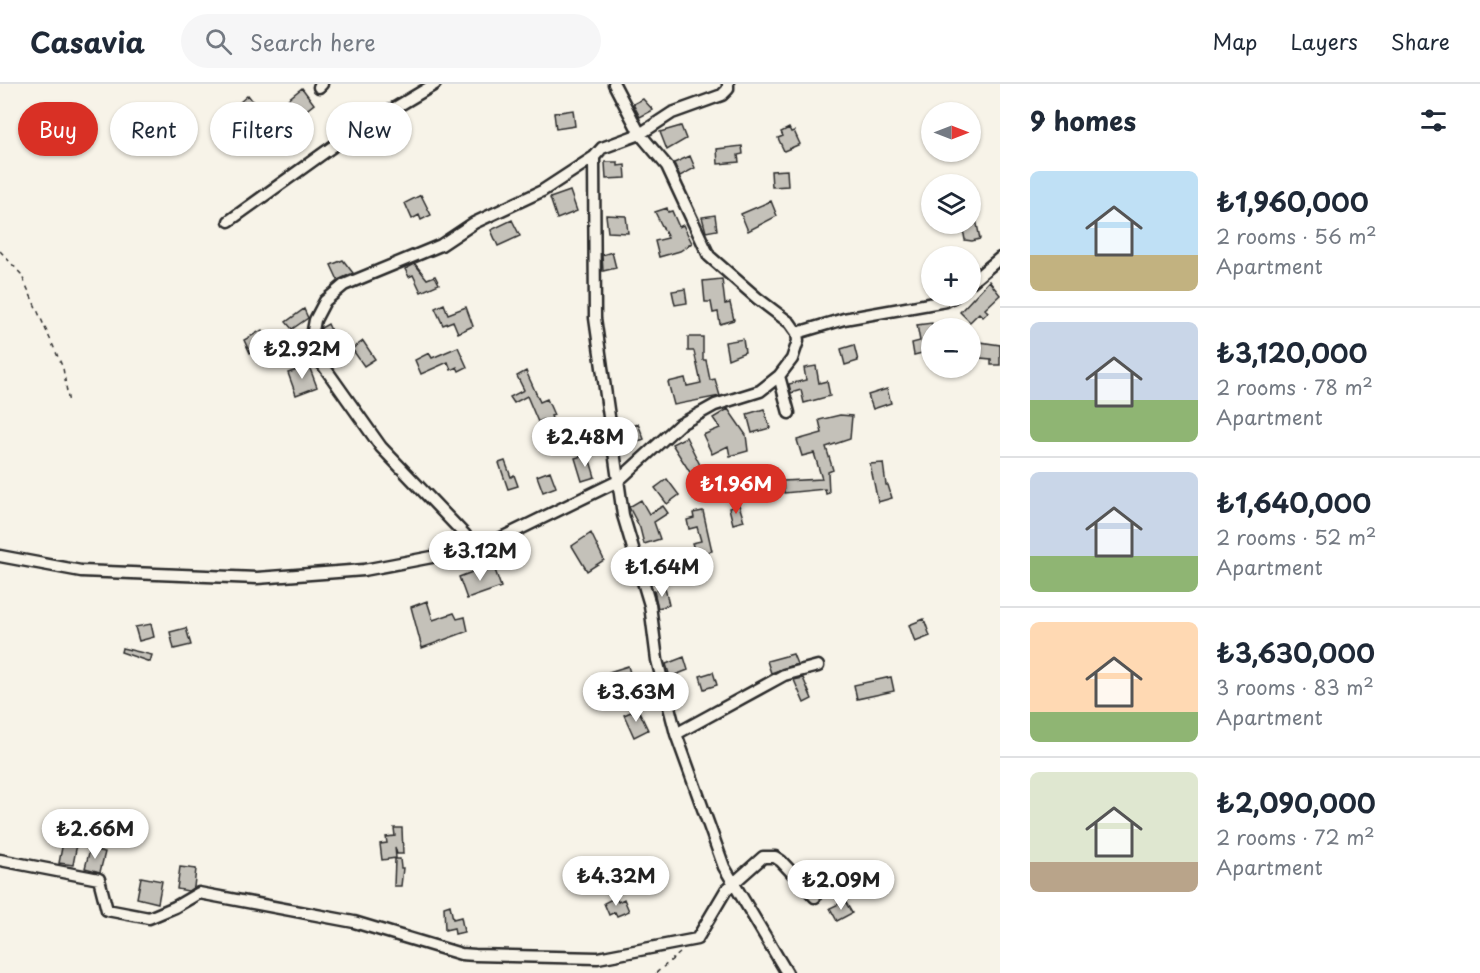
<!DOCTYPE html>
<meta charset="utf-8">
<style>
:root{--surface:#fff;--page:#f6f6f7;--text:#1f2937;--muted:#747a83;--line:#e0e1e3;--accent:#d93025}
body{margin:0;font-family:"Playpen Sans",sans-serif;background:var(--page);color:var(--text);height:100vh;display:flex;flex-direction:column;font-size:22px;white-space:nowrap}
*{box-sizing:border-box;margin:0}
p{font-size:20px;color:var(--muted)}
.icon{flex:none;width:33px;height:33px;fill:none;stroke:currentColor;stroke-width:2;stroke-linecap:round;stroke-linejoin:round}
.map{position:relative;flex:1;overflow:hidden}
.sheet{display:flex;flex-direction:column;background:var(--surface);width:480px}
.sheet>*{flex:none}
.banner{position:absolute;left:18px;top:18px;width:570px;height:54px;display:flex;gap:12px}
.needle{width:39px;rotate:90deg}
.tools{position:absolute;left:921px;top:18px;display:grid;gap:12px}
.tools a{display:grid;place-items:center;width:60px;height:60px;border-radius:50%;background:var(--surface);box-shadow:0 2px 4px #0004;font-size:30px}
.price{position:absolute;translate:-50% -51px;padding:0 14px;border-radius:21px;background:#fff;color:#222;font-size:20px;line-height:39px;filter:drop-shadow(0 2px 3px #0008)}
.price::after{content:'';position:absolute;left:50%;top:36px;width:18px;height:14px;margin-left:-9px;background:inherit;clip-path:polygon(0 0,100% 0,50% 100%)}
.price.current{background:var(--accent);color:#fff}
ul{padding:0;list-style:none}
li{display:flex;align-items:center;gap:18px;height:150px;padding:0 30px}
li+li{border-top:2px solid var(--line)}
li span{display:grid;place-items:center;flex:none;width:168px;height:120px;border-radius:9px;color:#555}
li>.icon{margin-inline-start:auto}
span .icon{width:72px;height:72px;fill:#fffc;stroke-width:1}
li b{font-size:26px}
h2{display:flex;justify-content:space-between;align-items:center;height:72px;padding:0 30px;font-size:26px}
.chip{padding:0 21px;border-radius:27px;background:var(--surface);box-shadow:0 2px 4px #0004;font-size:21px;line-height:54px}
.chip.current{background:var(--accent);color:#fff}
header{display:flex;align-items:center;gap:36px;box-sizing:border-box;height:84px;padding:0 30px;background:var(--surface);border-bottom:2px solid var(--line)}
header strong{font-size:28px}
nav{display:flex;gap:33px;margin-inline-start:auto;font-size:21px}
.search{width:420px;height:54px;background:var(--page);display:flex;align-items:center;gap:15px;box-sizing:border-box;padding:0 21px;border-radius:33px;color:var(--muted);font-size:22px}
main{display:flex;flex:1;min-height:0}
.map>svg:first-child{display:block}
.building{fill:#c4c1b9;stroke:#2b2b2b;stroke-width:1.5}
.lines{fill:none;stroke-linecap:round;stroke-linejoin:round}
.minor-casing{stroke:#2b2b2b;stroke-width:15}
.path{stroke:#2b2b2b;stroke-width:1.5;stroke-dasharray:4.5 4.5;stroke-linecap:butt}
.minor{stroke:#f7f3e8;stroke-width:10}
</style>
<header>
<strong>Casavia</strong>
<div class="search"><svg class="icon" aria-label="search" viewBox="0 0 24 24"><circle cx="10" cy="10" r="6"/><path d="M15 15l6 6"/></svg>Search here</div>
<nav><a>Map</a><a>Layers</a><a>Share</a></nav>
</header>
<main>
<div class="map">
<svg width="1000" height="889" viewBox="0 0 1000 889">
<rect width="100%" height="100%" fill="#f7f3e8"/>
<filter id="ink" filterUnits="userSpaceOnUse"><feTurbulence type="fractalNoise" baseFrequency=".0167" numOctaves="2"/><feDisplacementMap in="SourceGraphic" scale="12" xChannelSelector="R" yChannelSelector="G"/><feConvolveMatrix kernelMatrix="1 2 1 2 8 2 1 2 1" color-interpolation-filters="sRGB"/></filter>
<g filter="url(#ink)">
<path class="building" d="M302,4L314,20L299,32L287,16Z
M248,11L258,24L242,37L232,25Z
M643,15L653,26L640,33L633,20Z
M573,26L575,42L556,45L554,29Z
M681,42L686,55L667,66L660,48Z
M789,44L791,48L794,47L800,60L784,67L778,54L783,52L781,48Z
M381,49L388,67L377,71L370,54Z
M742,62L743,70L738,71L739,78L718,80L717,65Z
M690,72L695,84L680,92L674,79Z
M605,78H618V82L625,81L626,94L606,95Z
M787,86L788,102L772,103L771,87Z
M570,107L577,127L557,135L550,114Z
M421,111L431,131L421,136L419,131L412,135L405,119Z
M771,117L777,132L748,147L741,130Z
M667,124L668,128L672,127L679,143L683,141L692,159L680,167L659,173L655,157L668,154L655,128Z
M970,125H974L980,155L972,157L965,156L962,140H970Z
M606,131L626,132L628,149L608,148Z
M715,131L717,146L706,148L702,133Z
M512,136L520,152L498,162L491,146Z
M612,168L616,184L603,187L602,171Z
M343,176L353,189L338,196L331,181Z
M415,180L427,195L435,192L439,200L421,208L413,191L409,193L405,185Z
M722,195L725,220L730,219L734,236L720,240L718,228L713,229L711,218H705L703,197Z
M989,197L1000,211L985,225L988,228L983,233L979,229L970,238L960,228Z
M685,205L687,219L675,221L672,207Z
M444,220L448,230L466,223L473,242L458,249L453,237L443,241L435,224Z
M304,225L308,234L292,245L286,238Z
M932,239V252L926,253L930,267L914,271L912,259L920,257L917,241Z
M328,240L337,259L343,256L347,263L328,273L320,252L321,244Z
M262,246L266,253L260,257L263,263L250,269L244,256Z
M688,253H703V276H706L710,296L715,295L720,312L674,321L668,298L685,294L687,302L701,299L694,267H688Z
M743,255L745,268L728,275L725,258Z
M363,257L375,275L364,282L352,265Z
M980,258L1000,261V281H991V275L970,273V260Z
M854,261L858,277L845,281L841,265Z
M458,263L467,283L459,287L457,283L451,286L448,278L421,290L415,276L429,269L432,274Z
M309,282L317,303L296,311L288,289Z
M816,282L819,299L827,297L830,312L804,319L801,306L791,309L789,300L806,296L804,284Z
M526,287L540,318L547,315L554,331L551,332L553,337L545,340L543,336L538,338L527,312L514,319L510,313L524,306L517,292Z
M887,305L891,319L873,325L868,311Z
M728,325L746,351L748,367L730,372L728,362L712,370L703,351L720,344L713,334Z
M764,325L770,344L752,349L747,330Z
M840,331L852,332L850,355L826,363L833,386L828,388L829,409L826,410L825,405L784,409L783,397L822,395L814,369L802,372L797,356L822,349L819,336Z
M638,340L644,355L625,362L620,347Z
M686,353L703,387L693,393L672,360Z
M588,370L595,393L582,397L575,374Z
M505,377L511,393L514,391L518,402L508,405L499,379Z
M883,379L886,401H888L892,414L878,418L870,380Z
M550,387L556,403L543,408L537,392Z
M667,395L679,411L667,420L655,404Z
M641,416L649,430L663,422L668,429L654,438L660,455L644,460L640,444L629,423Z
M739,421L744,437L733,440L729,424Z
M703,427L712,467L696,471L692,459L701,457L697,443L689,445L687,436L694,434L693,429Z
M591,449L604,476L587,487L572,462Z
M493,480L501,503L467,515L459,493Z
M665,504L669,521L658,524L654,507Z
M427,517L433,536L454,529L457,535L465,533L468,547L422,564L411,523Z
M924,535L930,552L915,558L909,541Z
M151,540L154,553L139,557L135,543Z
M186,544L191,561L174,565L170,548Z
M122,564L152,571L150,578L121,568Z
M793,570L797,580L771,589L767,577Z
M684,573L688,586L670,593L666,580Z
M628,582L633,599L615,605L609,588Z
M713,588L717,601L704,605L700,592Z
M891,593L894,607L857,615L854,601Z
M803,594L812,615L804,619L794,596Z
M638,625L648,646L634,653L624,631Z
M394,744H402L403,770H397L395,763L396,774L382,776L380,760L387,759L386,753L395,752Z
M63,758L77,760L73,781L59,779Z
M90,765L105,768L100,788L85,784Z
M395,775H400L401,784H403L401,802H394Z
M180,783L196,785L194,803L188,807L177,805Z
M141,793L162,797L158,819L137,814Z
M616,813L618,818L624,815L629,827L617,832L615,828L609,831L604,819Z
M845,817L852,829L837,837L830,824Z
M450,821L453,835L461,833L464,848L455,850L454,844L445,846L444,823Z"/>
<g class="lines">
<defs>
<path id="minor" d="M728,0V5L722,11L672,29L640,50L602,64L594,73L595,234L623,431L650,521L657,576L676,650L724,783L787,889
M319,3L322,0
M229,137L346,53L435,0
M970,199L1000,174
M797,249L844,235L946,217L955,212
M779,292L789,329
M473,464L465,451L381,363L318,274L312,252L315,236L325,217L344,201L441,161L474,139L542,107L594,73
M0,472L81,487L257,494L364,486L453,469L493,458L618,397L679,341L715,321L760,307L779,292L792,275L798,257L797,249L790,239L757,214L709,172L667,82L640,50L614,0
M676,650L784,591L818,582
M0,776L99,795L107,826L149,834L175,823L199,809L354,838L461,870L475,871L598,874L697,855L726,806L763,773H775L781,777L815,813"/>
</defs>
<use href="#minor" class="minor-casing"/>
<path class="path" d="M0,167L21,190L63,284L69,320
M656,889L680,869"/>
<use href="#minor" class="minor"/>
</g>
</g>
</svg>
<div class="tools">
<a><svg class="needle" viewBox="-14 -14 28 28"><path d="M0-13l5 13h-10z" fill="#e53935"/><path d="M0 13l5-13h-10z" fill="#747a83"/></svg></a>
<a><svg class="icon" aria-label="layers" viewBox="0 0 24 24"><path d="M12 4l9 5-9 5-9-5zM3 14l9 5 9-5"/></svg></a>
<a>+</a>
<a>−</a>
</div>
<b class="price" style="left:302px;top:296px">₺2.92M</b>
<b class="price" style="left:585px;top:384px">₺2.48M</b>
<b class="price current" style="left:736px;top:431px">₺1.96M</b>
<b class="price" style="left:480px;top:498px">₺3.12M</b>
<b class="price" style="left:662px;top:514px">₺1.64M</b>
<b class="price" style="left:636px;top:639px">₺3.63M</b>
<b class="price" style="left:95px;top:776px">₺2.66M</b>
<b class="price" style="left:616px;top:823px">₺4.32M</b>
<b class="price" style="left:841px;top:827px">₺2.09M</b>
<div class="banner">
<a class="chip current">Buy</a>
<a class="chip">Rent</a>
<a class="chip">Filters</a>
<a class="chip">New</a>
</div>
</div>
<section class="sheet">
<h2>9 homes<svg class="icon" aria-label="filters" viewBox="0 0 24 24"><path d="M4 7h16M4 17h16"/><circle cx="9" cy="7" r="2"/><circle cx="15" cy="17" r="2"/></svg></h2>
<ul>
<li><span style="background:linear-gradient(#bfe0f5 70%,#c2b280 0)"><svg class="icon" aria-label="home" viewBox="0 0 24 24"><path d="M3 11l9-7 9 7M6 9v11h12V9"/></svg></span><div><b>₺1,960,000</b><p>2 rooms · 56 m²</p><p>Apartment</p></div></li>
<li><span style="background:linear-gradient(#c9d6e8 65%,#8fb573 0)"><svg class="icon" aria-label="home" viewBox="0 0 24 24"><path d="M3 11l9-7 9 7M6 9v11h12V9"/></svg></span><div><b>₺3,120,000</b><p>2 rooms · 78 m²</p><p>Apartment</p></div></li>
<li><span style="background:linear-gradient(#c9d6e8 70%,#8fb573 0)"><svg class="icon" aria-label="home" viewBox="0 0 24 24"><path d="M3 11l9-7 9 7M6 9v11h12V9"/></svg></span><div><b>₺1,640,000</b><p>2 rooms · 52 m²</p><p>Apartment</p></div></li>
<li><span style="background:linear-gradient(#ffd9b3 75%,#8fb573 0)"><svg class="icon" aria-label="home" viewBox="0 0 24 24"><path d="M3 11l9-7 9 7M6 9v11h12V9"/></svg></span><div><b>₺3,630,000</b><p>3 rooms · 83 m²</p><p>Apartment</p></div></li>
<li><span style="background:linear-gradient(#dfe7d0 75%,#b9a48a 0)"><svg class="icon" aria-label="home" viewBox="0 0 24 24"><path d="M3 11l9-7 9 7M6 9v11h12V9"/></svg></span><div><b>₺2,090,000</b><p>2 rooms · 72 m²</p><p>Apartment</p></div></li>
</ul>
</section>
</main>
